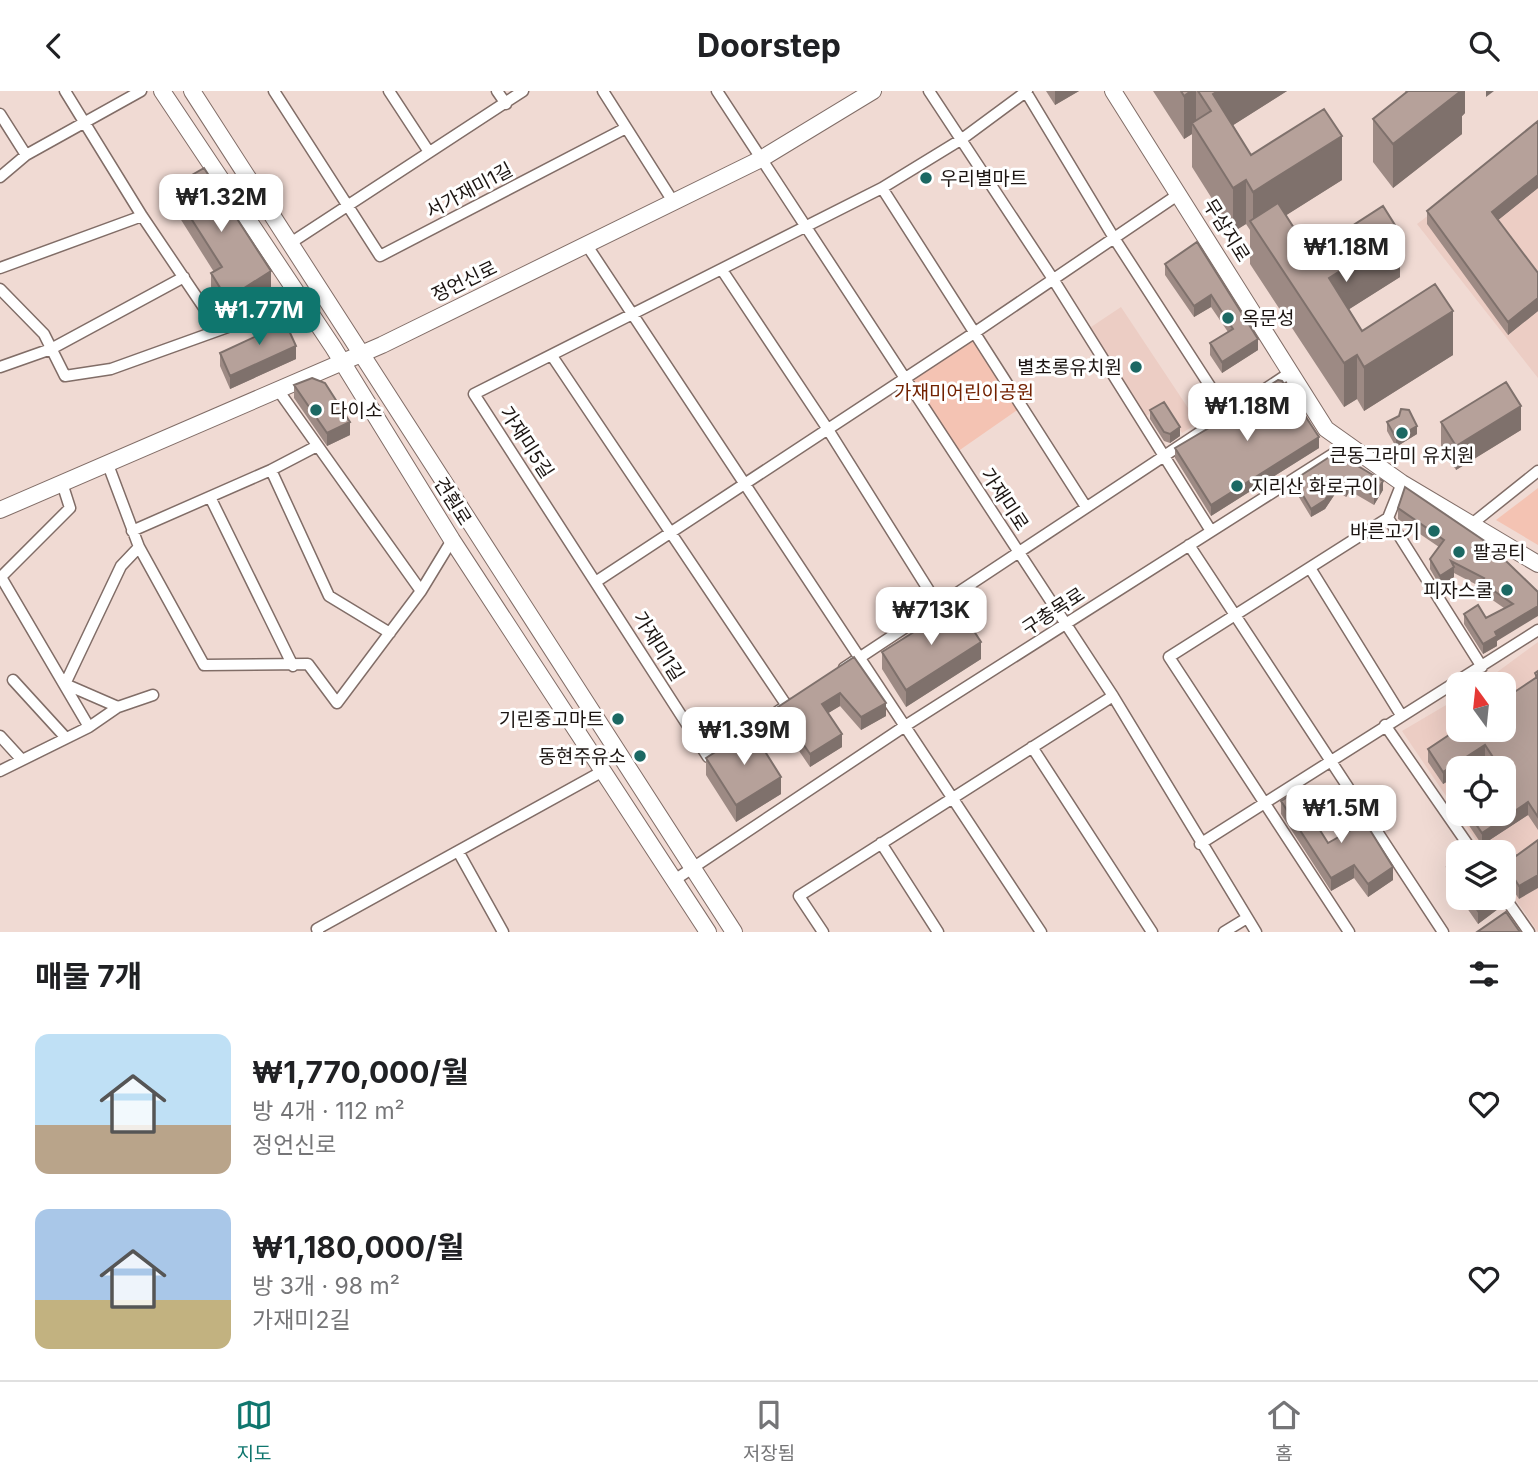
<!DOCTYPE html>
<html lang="ko">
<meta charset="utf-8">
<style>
:root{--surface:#fff;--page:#f2f2f2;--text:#202124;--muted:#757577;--line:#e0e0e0;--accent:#0f766e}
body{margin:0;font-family:Inter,"Noto Sans KR",sans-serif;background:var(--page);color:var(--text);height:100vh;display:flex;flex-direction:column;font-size:26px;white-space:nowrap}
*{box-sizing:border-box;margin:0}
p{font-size:23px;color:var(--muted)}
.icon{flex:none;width:38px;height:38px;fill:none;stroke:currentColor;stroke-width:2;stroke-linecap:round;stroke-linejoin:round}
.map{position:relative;height:841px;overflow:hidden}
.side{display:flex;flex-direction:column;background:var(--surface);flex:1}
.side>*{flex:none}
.needle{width:46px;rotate:345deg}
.buttons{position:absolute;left:1446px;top:581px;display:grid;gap:14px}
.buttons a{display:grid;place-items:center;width:70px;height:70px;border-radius:14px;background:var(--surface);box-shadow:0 7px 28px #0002;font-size:35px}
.price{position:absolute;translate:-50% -60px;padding:0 16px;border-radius:14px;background:#fff;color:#222;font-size:23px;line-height:46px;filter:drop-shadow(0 2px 4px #0008)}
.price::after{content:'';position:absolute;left:50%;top:42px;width:21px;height:16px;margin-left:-10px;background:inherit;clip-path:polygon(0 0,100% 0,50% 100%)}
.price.current{background:var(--accent);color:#fff}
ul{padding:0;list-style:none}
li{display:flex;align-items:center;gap:21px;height:175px;padding:0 35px}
li span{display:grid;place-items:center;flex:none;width:196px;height:140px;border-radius:14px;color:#555}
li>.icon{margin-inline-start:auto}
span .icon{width:84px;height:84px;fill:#fffc;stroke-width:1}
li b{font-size:30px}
h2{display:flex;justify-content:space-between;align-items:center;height:84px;padding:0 35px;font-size:30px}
header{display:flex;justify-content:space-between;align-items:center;height:91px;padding:0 35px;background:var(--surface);font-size:32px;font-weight:700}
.menu{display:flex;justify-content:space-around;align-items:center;height:98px;border-top:2px solid var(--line);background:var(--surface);font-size:19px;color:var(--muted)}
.menu a{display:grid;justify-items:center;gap:4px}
.menu .current{color:var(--accent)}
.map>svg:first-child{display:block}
.built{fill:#eccdc4;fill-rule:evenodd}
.green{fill:#f4c3b3}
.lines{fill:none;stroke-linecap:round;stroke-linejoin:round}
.street-casing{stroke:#816d67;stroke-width:13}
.secondary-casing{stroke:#816d67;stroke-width:18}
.street{stroke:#fff;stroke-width:10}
.secondary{stroke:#fff;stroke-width:16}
.wall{fill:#9d8a84}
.shaded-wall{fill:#7f716c}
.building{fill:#b6a19a;stroke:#7f716c;stroke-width:2}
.poi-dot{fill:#1c6863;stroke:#fff;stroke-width:2.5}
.labels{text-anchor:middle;stroke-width:6;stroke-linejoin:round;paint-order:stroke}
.poi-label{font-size:19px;fill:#1c1512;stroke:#fff;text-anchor:start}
.street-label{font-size:19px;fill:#1c1512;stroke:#fff}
.park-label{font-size:19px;fill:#722100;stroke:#fff}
</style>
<header><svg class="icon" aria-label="back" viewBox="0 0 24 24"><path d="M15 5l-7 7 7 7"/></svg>Doorstep<svg class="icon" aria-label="search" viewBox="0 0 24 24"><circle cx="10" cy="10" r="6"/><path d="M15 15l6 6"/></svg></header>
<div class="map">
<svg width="1538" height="841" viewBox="0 0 1538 841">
<rect width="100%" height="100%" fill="#f0dad3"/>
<path class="built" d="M1538,41V287L1417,133Z
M1121,216L1198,332L1182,342L1163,314L1143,327L1088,238Z
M1538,551V841L1503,790V761H1484L1402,640L1458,607V639H1503V593H1481ZM1458,677H1503V723H1458Z"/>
<path class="green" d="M977,240L1023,315L954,363L904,286Z
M1538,397V454L1496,429Z"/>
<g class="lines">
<defs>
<path id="street" d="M65,0L142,125L219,239
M274,0L380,165L626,37
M389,0L429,61
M497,0L506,13
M603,0L674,112
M717,0L1113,605L1256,841
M929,0L1053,188L1211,440
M1026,1L1114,147L1228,323
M0,23L26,64
M0,86L26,64L141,0
M882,97L1086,416
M289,153L523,0
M586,153L1041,841
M0,177L142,125
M722,179L827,337L938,514
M0,198L44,243L65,285L111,278L300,210
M552,265L787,615
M0,276L51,258L184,186
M278,299L421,500
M107,371L139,456L204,574L308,573L337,612L421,500L452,449
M271,379L329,505L390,542
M210,406L293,575
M1388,427L1482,576
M1473,432L1538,380
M132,440L271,379L317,355
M1189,454L1443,841
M1310,477L1401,624
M1,486L89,636
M0,487L70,417L62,392
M597,490L977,240L1179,103
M844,577L1291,281
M13,589L66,647
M118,616L65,593L121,475L139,456
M1385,634L1473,761
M0,645L22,669
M741,645L789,613
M1032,656L1152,841
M719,659L708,666L474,303L882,97L962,48L1027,0
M0,680L89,636L118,616L153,604
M881,752L938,841
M1200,753L1538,539
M459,762L503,841
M676,788L905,635L1347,354
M1503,804L1529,841
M318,841L317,838L603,680
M823,841L799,805L1113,605
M1224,841L1247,827
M1349,841L1169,566L1388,427L1402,392"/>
<path id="secondary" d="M162,0L333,256L452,449L708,841
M192,0L734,841
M1113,0L1326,338L1402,392L1538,473
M0,419L382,254L761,68L873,0"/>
</defs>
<use href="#street" class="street-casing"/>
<use href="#secondary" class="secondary-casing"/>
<use href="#street" class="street"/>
<use href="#secondary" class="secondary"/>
</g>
<path class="wall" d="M1046,0H1079L1055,14Z
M1153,0H1287L1233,34L1251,64L1342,89L1286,124L1310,162L1400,186L1349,218L1362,240L1453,264L1364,320L1357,308L1344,316L1250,173V139L1246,133L1233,141L1192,76V43L1184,48Z
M1405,0H1465V22L1462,25V43L1393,97L1373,71V28L1406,2Z
M1538,30V97L1498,129L1538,182V220L1508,244L1427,133V120Z
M171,96L271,197L227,225L211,199V182L214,181L171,113Z
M1197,151L1258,259L1222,282L1210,264V252L1228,241L1211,216L1194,226L1165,184V173Z
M260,234L296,268L230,298L220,275V262L260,244Z
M294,294L350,344L327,355L294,307Z
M1255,304L1319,357L1211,425L1175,367V357L1255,310Z
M1150,319L1180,345L1170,352L1164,350L1150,328Z
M1387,331L1417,343L1396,356L1387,340Z
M1441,331L1521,339L1456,379L1441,356Z
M1355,372L1383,399L1374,414L1350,400L1346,406L1337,400L1325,418L1311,426L1294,398V389Z
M1398,417L1495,465L1538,501L1497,550V555L1483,563L1464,533V523L1486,527L1504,517L1481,501V496L1454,482V486L1440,495L1430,478V468L1439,456L1398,428Z
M882,561L981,568L906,616L882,578Z
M854,566L886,625L861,639L840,615L828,622L842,656L810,676L778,629V616Z
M1538,580V739L1528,724L1482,754L1464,727V723H1503V677H1492L1485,667L1458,677V684L1443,693L1428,671V658L1535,587V582Z
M706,667L781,703L736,731L706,684Z
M1281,710L1328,752L1393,789L1368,806L1354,787L1331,800L1281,723Z
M1538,749L1519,808L1503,784V770L1516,765Z
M1458,768V804L1447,789V776Z
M1460,807H1498V818L1478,833Z"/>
<path class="shaded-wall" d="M1055,0H1079L1055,14Z
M1191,0H1196V39L1192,32V43L1184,48V5Z
M1218,0H1287L1213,47V3Z
M1453,0H1465V22L1462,25V43L1393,97V53Z
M1486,0H1494L1486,6Z
M1342,45V89L1258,142L1253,135V101Z
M1538,84V97L1492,134V121Z
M1246,89V133L1233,141V97Z
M1400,142V186L1329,231V187Z
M271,180V197L227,225V208Z
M1211,204V216L1194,226V215Z
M1538,207V220L1508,244V231Z
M1453,220V264L1364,320V276Z
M1258,248V259L1222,282V271Z
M296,255V268L230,298V285Z
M1357,264V308L1344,316V272Z
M1521,315V339L1456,379V355Z
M350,331V344L327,355V342Z
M1417,335V343L1396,356V347Z
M1180,336V345L1170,352V343Z
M1319,346V357L1211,425V414Z
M1383,390V399L1374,414V405Z
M1337,391V400L1325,418L1311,426V418Z
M1350,391V400L1346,406V398Z
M1454,476V486L1440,495V485Z
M1538,515V525L1497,550V555L1483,563V553L1495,541Z
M981,551V568L906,616V599Z
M840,602V615L822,626V613Z
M886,612V625L861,639V626Z
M842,643V656L810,676V663Z
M1485,654V667L1469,677H1458V684L1443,693V681Z
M781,686V703L736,731V714Z
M1528,711V724L1482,754V742Z
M1354,774V787L1331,800V787Z
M1393,776V789L1368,806V793Z
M1538,784V797L1519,808V795Z
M1495,807H1498V818L1478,833V820Z"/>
<path class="building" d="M1181,0H1191L1184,5Z
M1198,0H1218L1213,3L1251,64L1324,18L1342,45L1253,101L1246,89L1233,97L1192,32L1211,20Z
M1408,0H1461L1393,53L1373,28Z
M1538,30V84L1492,121L1538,182V207L1508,231L1427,120Z
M204,77L271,180L227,208L211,182L222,176L171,96Z
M1278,112L1310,162L1383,115L1400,142L1329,187L1362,240L1435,193L1453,220L1364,276L1357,264L1344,272L1250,130Z
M1197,151L1258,248L1222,271L1210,252L1233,238L1211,204L1194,215L1165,173Z
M282,224L296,255L230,285L220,262L263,242L260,234Z
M312,287L325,292L350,331L327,342L294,294Z
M1278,289L1282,290L1319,346L1211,414L1175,357L1258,308L1255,304Z
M1506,291L1521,315L1456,355L1441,331Z
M1164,311L1180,336L1170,343L1164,341L1150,319Z
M1401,318L1409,319L1417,335L1396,347L1387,331L1399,325Z
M1337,361L1346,363L1355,370L1353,372L1383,390L1374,405L1350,391L1346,398L1337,391L1325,409L1311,418L1294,389Z
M1405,396L1495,457L1492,463L1505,469L1538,501V515L1495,541L1497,545L1483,553L1464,523L1478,514L1486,527L1513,513L1481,491L1484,487L1451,470L1454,476L1440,485L1430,468L1444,449L1398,417Z
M957,514L981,551L906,599L882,561Z
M854,566L886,612L861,626L840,602L822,613L842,643L810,663L778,616Z
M1538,580V726L1528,711L1482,742L1469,723H1503V691L1507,688L1503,682V677H1500L1485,654L1443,681L1428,658L1458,638L1503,639V601L1507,606L1537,586L1535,582Z
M751,638L781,686L736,714L706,667Z
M1296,701L1328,752L1365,731L1393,776L1368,793L1354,774L1331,787L1281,710Z
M1538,749V784L1519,795L1503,770L1515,763L1516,765Z
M1458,768V791L1447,776Z
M1469,807H1495L1478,820Z
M1506,821L1520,841H1477Z"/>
<g class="poi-dot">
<circle cx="926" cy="87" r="7"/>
<circle cx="1228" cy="227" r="7"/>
<circle cx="1136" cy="276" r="7"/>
<circle cx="316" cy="319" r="7"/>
<circle cx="1402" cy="342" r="7"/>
<circle cx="1237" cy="395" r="7"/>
<circle cx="1434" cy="440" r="7"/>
<circle cx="1459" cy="461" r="7"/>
<circle cx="1507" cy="499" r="7"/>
<circle cx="618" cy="628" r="7"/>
<circle cx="640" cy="665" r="7"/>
</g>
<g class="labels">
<g class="poi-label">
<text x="940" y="94">우리별마트</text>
<text x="1242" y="234">옥문성</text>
<text x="1122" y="283" text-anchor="end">별초롱유치원</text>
<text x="330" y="326">다이소</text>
<text x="1402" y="371" text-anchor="middle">큰동그라미 유치원</text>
<text x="1251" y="402">지리산 화로구이</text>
<text x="1420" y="447" text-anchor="end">바른고기</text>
<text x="1473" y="468">팔공티</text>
<text x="1493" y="506" text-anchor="end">피자스쿨</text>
<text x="604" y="635" text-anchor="end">기린중고마트</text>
<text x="626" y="672" text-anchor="end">동현주유소</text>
</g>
<g class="street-label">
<text transform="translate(469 99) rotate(-28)" y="7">서가재미1길</text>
<text transform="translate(1227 139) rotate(58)" y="7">무삼지로</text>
<text transform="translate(464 190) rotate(-26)" y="7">정언신로</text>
<text transform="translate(527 351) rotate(57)" y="7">가재미5길</text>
<text transform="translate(1005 408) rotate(57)" y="7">가재미로</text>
<text transform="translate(453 410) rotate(58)" y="7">견훤로</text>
<text transform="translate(1053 520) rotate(-33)" y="7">구총목로</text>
<text transform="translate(659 555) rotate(58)" y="7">가재미1길</text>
</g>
<g class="park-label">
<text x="964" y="308">가재미어린이공원</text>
</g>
</g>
</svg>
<div class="buttons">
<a><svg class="needle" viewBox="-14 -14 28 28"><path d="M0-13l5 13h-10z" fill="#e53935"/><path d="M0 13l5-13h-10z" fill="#757577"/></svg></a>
<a><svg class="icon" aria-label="locate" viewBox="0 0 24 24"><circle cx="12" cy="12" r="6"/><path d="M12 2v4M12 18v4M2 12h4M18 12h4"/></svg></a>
<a><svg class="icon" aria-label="layers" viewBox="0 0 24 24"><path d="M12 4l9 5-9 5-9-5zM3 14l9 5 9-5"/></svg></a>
</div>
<b class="price" style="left:221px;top:143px">₩1.32M</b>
<b class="price" style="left:1346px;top:193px">₩1.18M</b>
<b class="price current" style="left:259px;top:256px">₩1.77M</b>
<b class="price" style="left:1247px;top:352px">₩1.18M</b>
<b class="price" style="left:931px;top:556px">₩713K</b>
<b class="price" style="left:744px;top:676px">₩1.39M</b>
<b class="price" style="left:1341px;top:754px">₩1.5M</b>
</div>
<section class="side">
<h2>매물 7개<svg class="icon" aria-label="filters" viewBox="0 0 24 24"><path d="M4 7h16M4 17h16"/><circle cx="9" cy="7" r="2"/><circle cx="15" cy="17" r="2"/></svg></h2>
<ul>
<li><span style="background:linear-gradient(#bfe0f5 65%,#b9a48a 0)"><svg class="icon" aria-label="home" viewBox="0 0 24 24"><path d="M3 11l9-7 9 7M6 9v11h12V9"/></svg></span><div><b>₩1,770,000/월</b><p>방 4개 · 112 m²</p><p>정언신로</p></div><svg class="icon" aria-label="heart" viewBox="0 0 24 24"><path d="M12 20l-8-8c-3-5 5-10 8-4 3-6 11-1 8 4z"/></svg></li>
<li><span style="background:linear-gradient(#a9c7e8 65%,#c2b280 0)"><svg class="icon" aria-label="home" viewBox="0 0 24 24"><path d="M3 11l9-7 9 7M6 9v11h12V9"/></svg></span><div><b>₩1,180,000/월</b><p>방 3개 · 98 m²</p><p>가재미2길</p></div><svg class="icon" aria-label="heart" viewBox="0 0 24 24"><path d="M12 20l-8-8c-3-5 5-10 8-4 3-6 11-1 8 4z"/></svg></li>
</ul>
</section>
<nav class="menu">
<a class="current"><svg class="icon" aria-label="map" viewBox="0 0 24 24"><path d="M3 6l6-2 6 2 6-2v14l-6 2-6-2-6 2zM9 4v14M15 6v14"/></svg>지도</a>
<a><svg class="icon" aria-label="saved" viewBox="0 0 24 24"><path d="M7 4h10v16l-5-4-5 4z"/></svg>저장됨</a>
<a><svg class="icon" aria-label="home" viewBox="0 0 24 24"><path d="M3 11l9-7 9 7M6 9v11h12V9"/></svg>홈</a>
</nav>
